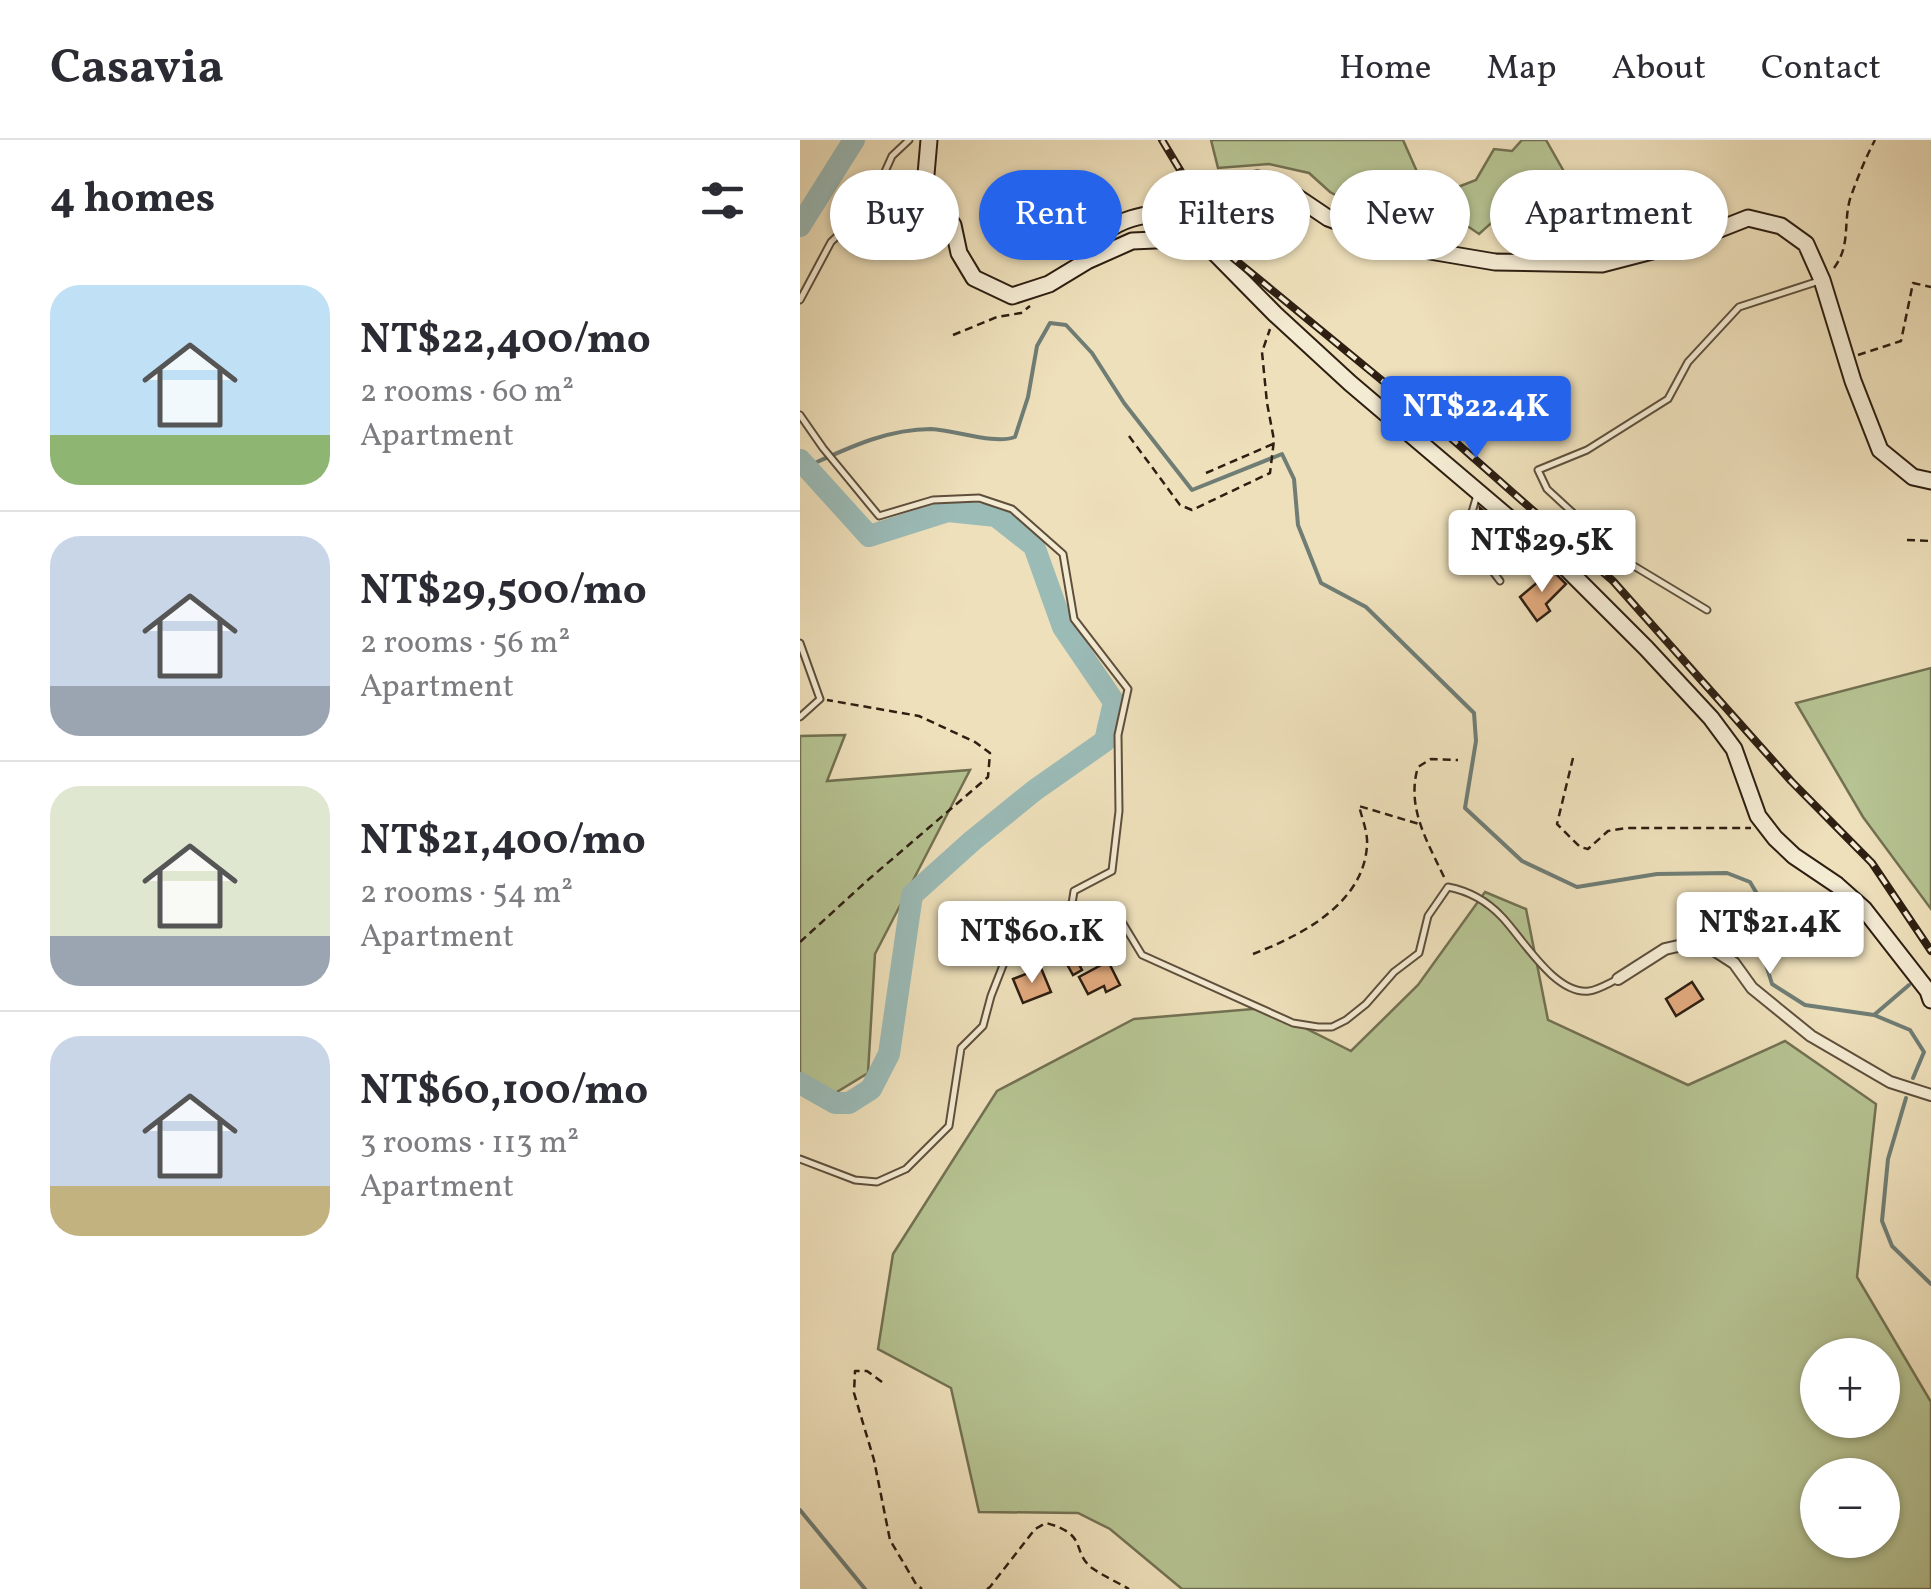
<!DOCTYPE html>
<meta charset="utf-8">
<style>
:root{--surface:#fff;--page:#f2f2f3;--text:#2b2b33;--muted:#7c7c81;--line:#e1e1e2;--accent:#2563eb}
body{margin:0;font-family:Vollkorn,serif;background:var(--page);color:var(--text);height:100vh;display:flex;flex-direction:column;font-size:38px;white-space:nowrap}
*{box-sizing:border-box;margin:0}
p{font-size:32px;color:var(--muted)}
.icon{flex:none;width:55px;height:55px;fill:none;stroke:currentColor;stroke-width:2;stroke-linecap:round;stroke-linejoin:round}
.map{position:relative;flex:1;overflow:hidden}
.sheet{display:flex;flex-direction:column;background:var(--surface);width:800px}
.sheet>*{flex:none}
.top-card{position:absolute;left:30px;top:30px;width:950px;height:90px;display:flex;gap:20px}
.fabs{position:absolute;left:1000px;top:1198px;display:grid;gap:20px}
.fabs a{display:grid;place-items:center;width:100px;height:100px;border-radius:50%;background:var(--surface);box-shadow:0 2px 8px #0004;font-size:50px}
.price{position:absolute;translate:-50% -85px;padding:0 22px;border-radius:10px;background:#fff;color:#222;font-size:32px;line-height:65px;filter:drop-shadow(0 2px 5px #0008)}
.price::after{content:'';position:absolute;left:50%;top:60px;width:30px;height:22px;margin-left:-15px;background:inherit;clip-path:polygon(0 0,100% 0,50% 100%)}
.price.current{background:var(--accent);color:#fff}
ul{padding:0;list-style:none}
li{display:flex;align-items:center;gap:30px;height:250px;padding:0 50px}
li+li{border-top:2px solid var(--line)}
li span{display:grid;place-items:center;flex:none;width:280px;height:200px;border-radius:30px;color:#555}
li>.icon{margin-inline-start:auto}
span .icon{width:120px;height:120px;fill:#fffc;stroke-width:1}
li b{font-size:42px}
h2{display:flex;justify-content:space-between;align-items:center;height:120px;padding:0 50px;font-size:42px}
.tag{padding:0 35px;border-radius:45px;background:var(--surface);box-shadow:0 2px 8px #0004;font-size:35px;line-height:90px}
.tag.current{background:var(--accent);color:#fff}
header{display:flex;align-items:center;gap:60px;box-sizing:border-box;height:140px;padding:0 50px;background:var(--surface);border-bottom:2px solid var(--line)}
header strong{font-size:48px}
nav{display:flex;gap:55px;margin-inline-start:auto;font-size:35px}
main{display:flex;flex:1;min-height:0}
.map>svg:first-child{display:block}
.green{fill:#b6c392;stroke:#727152;stroke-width:2.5;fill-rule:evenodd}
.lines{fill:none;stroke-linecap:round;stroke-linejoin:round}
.stream{stroke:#6f7d75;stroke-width:4}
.river{stroke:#9bbbb7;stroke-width:22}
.building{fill:#e2aa7e;stroke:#2e1f12;stroke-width:2.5}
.lane-casing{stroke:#5e4f3c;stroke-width:9}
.street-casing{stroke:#5e4f3c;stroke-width:14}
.secondary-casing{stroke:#2e1f12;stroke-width:19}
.path{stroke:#2e1f12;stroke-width:2.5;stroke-dasharray:8 5;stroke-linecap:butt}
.lane{stroke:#f4ebd3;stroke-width:5}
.street{stroke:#f4ebd3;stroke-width:10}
.secondary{stroke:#f4ebd3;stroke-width:15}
.rail-casing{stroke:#2e1f12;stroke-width:8}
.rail{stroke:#f4ebd3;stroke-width:4;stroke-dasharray:11;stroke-linecap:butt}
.secondary-bridge-casing{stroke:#2e1f12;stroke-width:19;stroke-linecap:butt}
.secondary-bridge{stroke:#f4ebd3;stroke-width:15}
</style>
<header>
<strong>Casavia</strong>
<nav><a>Home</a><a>Map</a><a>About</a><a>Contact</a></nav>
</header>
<main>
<section class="sheet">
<h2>4 homes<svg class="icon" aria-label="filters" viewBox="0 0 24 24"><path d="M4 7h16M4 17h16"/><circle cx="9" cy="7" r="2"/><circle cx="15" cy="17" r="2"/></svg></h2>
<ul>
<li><span style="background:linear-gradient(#bfe0f5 75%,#8fb573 0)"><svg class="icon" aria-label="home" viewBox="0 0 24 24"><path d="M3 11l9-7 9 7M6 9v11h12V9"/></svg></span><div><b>NT$22,400/mo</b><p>2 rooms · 60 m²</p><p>Apartment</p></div></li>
<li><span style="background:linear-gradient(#c9d6e8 75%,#9aa5b1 0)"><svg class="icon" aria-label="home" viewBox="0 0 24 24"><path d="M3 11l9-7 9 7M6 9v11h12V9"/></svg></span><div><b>NT$29,500/mo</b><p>2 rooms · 56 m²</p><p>Apartment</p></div></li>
<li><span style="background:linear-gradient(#dfe7d0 75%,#9aa5b1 0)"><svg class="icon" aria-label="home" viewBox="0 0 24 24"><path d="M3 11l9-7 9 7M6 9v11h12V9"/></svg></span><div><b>NT$21,400/mo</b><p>2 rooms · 54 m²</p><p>Apartment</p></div></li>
<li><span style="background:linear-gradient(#c9d6e8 75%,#c2b280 0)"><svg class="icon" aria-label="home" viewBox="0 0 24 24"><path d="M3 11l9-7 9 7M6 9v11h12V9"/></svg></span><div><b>NT$60,100/mo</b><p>3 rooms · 113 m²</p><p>Apartment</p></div></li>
</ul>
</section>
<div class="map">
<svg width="1131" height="1449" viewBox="0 0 1131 1449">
<rect width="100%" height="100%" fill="#eee0bb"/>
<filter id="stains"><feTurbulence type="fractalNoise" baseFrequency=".002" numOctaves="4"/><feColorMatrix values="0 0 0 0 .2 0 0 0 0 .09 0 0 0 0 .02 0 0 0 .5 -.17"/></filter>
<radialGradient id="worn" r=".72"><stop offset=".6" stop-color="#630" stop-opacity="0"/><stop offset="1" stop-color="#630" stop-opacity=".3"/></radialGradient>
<path class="green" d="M411,0H603L622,43L640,54L676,40L694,9L712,11L722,0H746L775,51L774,75L752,83C714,66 711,64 679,94L647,72L616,79L590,70L579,79L530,52L509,33L469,24L418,28Z
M1131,528V769L1063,677L996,563Z
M45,595L27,641L170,630L75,814L68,933L27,958L0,940V596Z
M685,752L726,769L748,880L888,945L985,901L1076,964L1057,1137L1131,1262V1449H382L310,1389L278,1373L179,1372L151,1248L78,1209L93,1114L197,951L334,879L465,868L551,911L618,845ZM1018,1215H1082V1280H1018ZM1018,1335H1082V1400H1018Z"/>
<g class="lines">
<path class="stream" d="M6,327C46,309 86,289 131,289C156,290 194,305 215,297L228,257L237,206L250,183L266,185L292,213L324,263L392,350L482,314L494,339L498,385L521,443L566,467L674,573L676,601L665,668L722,721L777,747L857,734L927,733L950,742L966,769L964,818L972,844L1005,865L1074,875L1110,890L1124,912L1113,938
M1074,875L1109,845
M1106,958L1088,1019L1082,1081L1092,1106L1131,1144
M0,1370L65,1449"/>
<path class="river" d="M0,86L54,0
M0,320L69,396L148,371L196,376L234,406L263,487L314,562L305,601L235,650L172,701L112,755L89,914L71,949L49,963H35L0,943"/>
</g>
<path class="building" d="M680,368L722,404L707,419L684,394Z
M752,430L766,444L746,464L750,471L737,481L720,457Z
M281,778H312L314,780V801H303L315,822L310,825L320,845L306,852L304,846L288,854L279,837L303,824L289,799L282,804Z
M261,786L277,807L272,811L282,830L273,835L263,817L259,821L243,799Z
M241,828L251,852L223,863L213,839Z
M892,842L903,859L876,876L866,859Z"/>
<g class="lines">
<defs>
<path id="lane" d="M0,160L31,102L70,65L92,16L109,0
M0,275L23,308L79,376L133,360L179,358L212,369L263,414L274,479L328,549L318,595L319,671L312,731L274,751L271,770L242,784L209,810L191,856L183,886L161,908L149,986L106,1029L77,1042L55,1040L0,1019
M677,355L670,379L669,400L700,441
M907,470L824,420L747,349L738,330L787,310L868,259L888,222L939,167L1019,141
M0,503L20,559L0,577
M271,770L316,772L342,815L493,883L518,887H532L546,880L566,864L594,832L619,813L628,776L648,747C669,751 687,761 702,777C723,799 755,855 789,851C798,850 809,843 818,839"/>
<path id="street" d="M818,839L865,809L900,801L934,823L952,848L1011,896L1090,942L1131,955"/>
<path id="secondary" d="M129,0L125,46L153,85L159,113L174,138L212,156L249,144L287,121L332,101L378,99L414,112L475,174L550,243L756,418L846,508L911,578L934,609L958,676L975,698L994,716L1037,745L1064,769L1128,851L1131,860
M406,57L426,44L458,39L488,51L528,78L606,107L695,122L802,124L887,102L948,78L981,86L1006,104L1022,140L1053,241L1080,310L1113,337L1131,341
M287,121C293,112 298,99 305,93C327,72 365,75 392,66"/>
</defs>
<use href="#lane" class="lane-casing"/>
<use href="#street" class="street-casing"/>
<use href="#secondary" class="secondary-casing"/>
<path class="path" d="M1034,128C1051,105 1043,84 1050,59C1057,39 1065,19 1075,0
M153,195L197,177L221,173L230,166
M1058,215L1101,201L1113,143L1131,147
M329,296L380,365L392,370L470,333L474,300L467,263L462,212L470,189
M406,333L473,304
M1107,400L1131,401
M773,618L757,684L780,707L788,709L808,691L827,688H951
M644,737C627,701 606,667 618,627L631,619L658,620
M0,802L69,739L188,637L190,613L175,602L119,576L27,560
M453,814C500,796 564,764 567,705C568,693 562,678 559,666L619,684
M82,1242L67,1231H55L54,1253L74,1320L90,1400L116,1444L122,1449
M187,1449L190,1447L235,1389L246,1383C289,1394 271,1412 292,1428C303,1436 317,1442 329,1449"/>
<use href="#lane" class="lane"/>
<use href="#street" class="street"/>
<use href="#secondary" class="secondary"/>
<defs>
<path id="rail" d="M362,0L433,118L635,284L813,441L991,641L1072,723L1131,811"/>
</defs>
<use href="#rail" class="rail-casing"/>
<use href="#rail" class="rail"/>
<defs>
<path id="secondary-bridge" d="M392,66L406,57"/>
</defs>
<use href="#secondary-bridge" class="secondary-bridge-casing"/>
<use href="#secondary-bridge" class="secondary-bridge"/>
</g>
<rect width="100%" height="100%" filter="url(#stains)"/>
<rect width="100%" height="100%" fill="url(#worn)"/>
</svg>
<div class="fabs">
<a>+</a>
<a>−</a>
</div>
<b class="price current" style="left:676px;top:321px">NT$22.4K</b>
<b class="price" style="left:742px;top:455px">NT$29.5K</b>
<b class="price" style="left:970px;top:837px">NT$21.4K</b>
<b class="price" style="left:232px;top:846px">NT$60.1K</b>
<div class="top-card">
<a class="tag">Buy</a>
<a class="tag current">Rent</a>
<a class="tag">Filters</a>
<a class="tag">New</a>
<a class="tag">Apartment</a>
</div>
</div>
</main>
